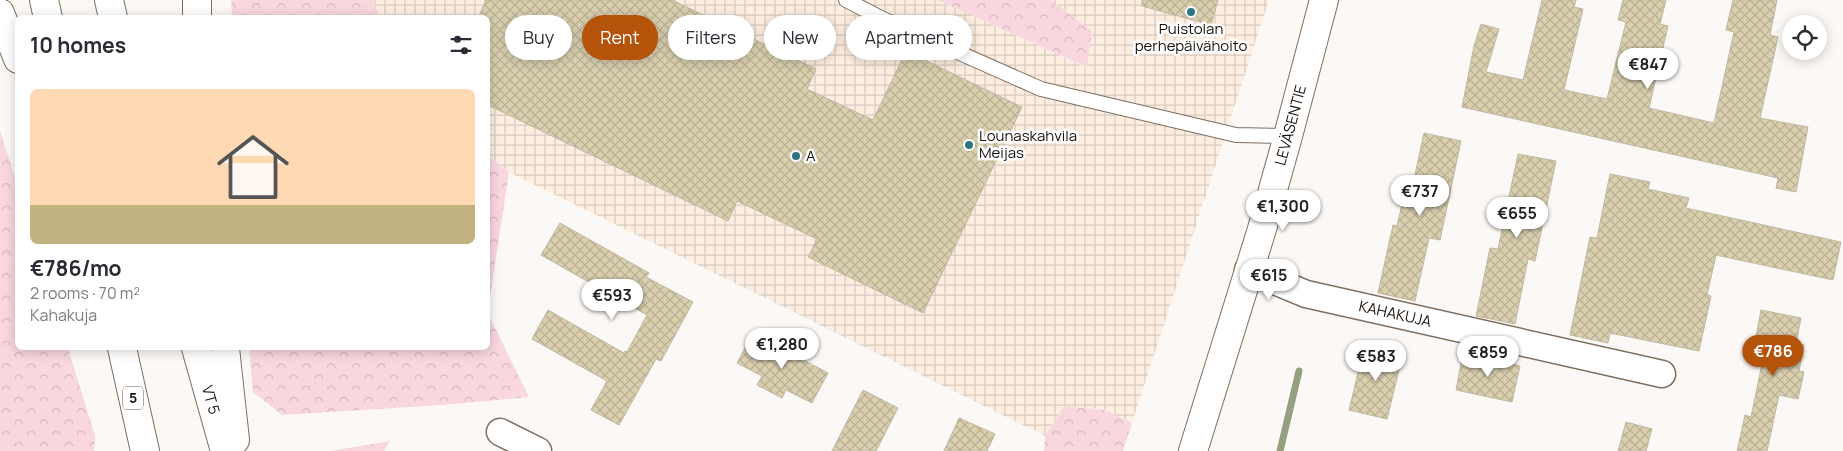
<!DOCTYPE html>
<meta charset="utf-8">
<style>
:root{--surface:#fff;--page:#f2f2f3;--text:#2b2b33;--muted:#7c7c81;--accent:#b45309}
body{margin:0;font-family:Manrope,sans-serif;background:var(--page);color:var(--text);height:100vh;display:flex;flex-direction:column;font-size:19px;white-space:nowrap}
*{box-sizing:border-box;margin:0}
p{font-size:16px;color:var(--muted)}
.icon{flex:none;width:28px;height:28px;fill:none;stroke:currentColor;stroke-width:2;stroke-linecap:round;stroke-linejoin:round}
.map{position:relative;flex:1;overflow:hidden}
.sheet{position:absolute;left:15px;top:15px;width:475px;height:335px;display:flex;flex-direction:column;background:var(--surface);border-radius:8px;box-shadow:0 2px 12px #0003}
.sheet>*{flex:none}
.guide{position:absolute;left:505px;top:15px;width:475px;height:45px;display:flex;gap:10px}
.tools{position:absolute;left:1782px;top:15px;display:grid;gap:10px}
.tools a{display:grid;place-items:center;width:45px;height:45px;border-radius:50%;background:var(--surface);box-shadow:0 2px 12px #0003;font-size:25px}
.price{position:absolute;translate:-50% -42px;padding:0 11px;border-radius:18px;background:#fff;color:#222;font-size:16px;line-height:32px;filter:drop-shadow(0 1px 2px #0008)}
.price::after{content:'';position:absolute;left:50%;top:30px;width:15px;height:11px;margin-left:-8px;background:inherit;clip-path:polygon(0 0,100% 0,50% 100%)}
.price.active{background:var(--accent);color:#fff}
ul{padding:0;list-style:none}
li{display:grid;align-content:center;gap:10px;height:265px;padding:0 15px}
li span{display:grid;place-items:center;height:155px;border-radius:8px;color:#555}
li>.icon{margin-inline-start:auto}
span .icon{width:90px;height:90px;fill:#fffc;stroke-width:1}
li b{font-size:21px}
h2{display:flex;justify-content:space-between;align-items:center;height:60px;padding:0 15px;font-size:21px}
.pill{padding:0 18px;border-radius:22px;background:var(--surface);box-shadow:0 2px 12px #0003;font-size:18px;line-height:45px}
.pill.active{background:var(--accent);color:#fff}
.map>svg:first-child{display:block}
.industrial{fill:url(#industrial-grid)}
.forest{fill:url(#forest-crowns)}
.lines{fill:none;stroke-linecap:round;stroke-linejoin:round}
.stream{stroke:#969f80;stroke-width:7}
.building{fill:url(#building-cross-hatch);stroke:#bfb8a2}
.service-casing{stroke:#7f6e5f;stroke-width:16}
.minor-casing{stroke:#7f6e5f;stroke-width:29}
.secondary-casing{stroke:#7f6e5f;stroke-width:30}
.motorway-casing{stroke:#7f6e5f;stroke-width:30}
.service{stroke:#fff;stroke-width:14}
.minor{stroke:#fff;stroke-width:26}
.secondary{stroke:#fff;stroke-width:28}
.motorway{stroke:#fff;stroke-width:28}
.poi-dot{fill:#2d7580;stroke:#fff;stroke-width:2}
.labels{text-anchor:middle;stroke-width:5;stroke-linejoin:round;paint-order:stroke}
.shield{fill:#fff;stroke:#5d5854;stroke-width:1}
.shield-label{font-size:14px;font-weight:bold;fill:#17100b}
.poi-label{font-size:15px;fill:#17100b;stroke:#fff;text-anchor:start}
.street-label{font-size:15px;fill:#17100b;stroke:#fff}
</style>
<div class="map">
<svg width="1843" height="451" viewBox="0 0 1843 451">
<defs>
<pattern id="industrial-grid" width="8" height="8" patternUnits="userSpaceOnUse" patternTransform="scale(1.25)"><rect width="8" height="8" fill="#feeee1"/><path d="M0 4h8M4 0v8" fill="none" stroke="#d9cbc0"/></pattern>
<pattern id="forest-crowns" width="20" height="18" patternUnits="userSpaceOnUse" patternTransform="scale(1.25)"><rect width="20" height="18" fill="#f9d7de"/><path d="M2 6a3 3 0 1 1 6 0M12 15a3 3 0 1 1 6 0" fill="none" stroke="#d5b8bd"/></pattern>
<pattern id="building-cross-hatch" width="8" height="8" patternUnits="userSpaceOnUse" patternTransform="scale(1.25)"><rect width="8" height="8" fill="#d9cfaf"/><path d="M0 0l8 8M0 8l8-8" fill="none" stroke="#bab195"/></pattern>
</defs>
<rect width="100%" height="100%" fill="#fcf8f5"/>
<path class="industrial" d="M373,0H937L1086,67L1092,31L1051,0H1269L1132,423L1105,410L1064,406L1045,436L509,172L488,156V18L380,17Z"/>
<path class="forest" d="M231,0H373L380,17H232Z
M937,0H1051L1092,31L1087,67Z
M0,131L17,184L18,348H68L95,436L94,451H0Z
M488,156L509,172L488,309Z
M488,314L529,397L442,405L282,415L253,392L249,348H488Z
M1064,406L1105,410L1132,423L1123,451H1044L1045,436Z
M390,441L384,451H331Z"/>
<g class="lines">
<path class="stream" d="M1280,451L1299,371"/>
</g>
<path class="building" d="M486,0H672L816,69L807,89L873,120L906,51L1022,107L923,313L808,257L817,239L737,201L728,221L488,105V18H478Z
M1142,0H1218L1211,25L1142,6Z
M1542,0H1576L1574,7L1583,9L1564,90L1607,99L1626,22L1618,20L1623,0H1666L1660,24L1668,26L1649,108L1714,123L1734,32L1726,30L1733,0H1777L1770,35L1778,37L1760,118L1808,127L1796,192L1776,188L1778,178L1462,107L1474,46L1481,24L1499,29L1486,72L1523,80Z
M1424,133L1461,141L1440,240L1429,238L1415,301L1378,293L1393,225L1397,226L1408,178L1414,179Z
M1518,154L1556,161L1535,261L1528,259L1515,324L1476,316L1490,248L1498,249Z
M1610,174L1650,182L1648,189L1689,198L1686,208L1841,242L1833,280L1716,255L1707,295L1711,296L1699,351L1610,333L1608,343L1570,335L1590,237L1597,238Z
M560,223L649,273L646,277L693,302L661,361L656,359L619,425L591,410L607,381L532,339L548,310L624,353L625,351L627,352L647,315L541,255Z
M1761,310L1801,318L1796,343L1804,345L1799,371L1804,372L1798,399L1779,395L1767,451H1737L1745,415L1751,417L1762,364L1756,363L1761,338L1756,337Z
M753,333L828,373L812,403L786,390L782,398L757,385L762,376L737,363Z
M1365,344L1403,354L1387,419L1349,410Z
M1463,353L1520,366L1512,402L1456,390Z
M863,390L898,408L876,451H832Z
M959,418L995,434L987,451H944Z
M1626,422L1652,429L1646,451H1618Z"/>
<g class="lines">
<defs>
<path id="service" d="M846,0L883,19L1041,89L1236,135L1288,136"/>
<g id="minor">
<path id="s1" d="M1248,270L1306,294L1662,374"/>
<path d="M500,432L538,451"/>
</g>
<g id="secondary">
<path id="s2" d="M1193,451L1262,229L1288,136L1324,0"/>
</g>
<g id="motorway">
<path d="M44,0L48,18"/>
<path d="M109,0L113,18"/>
<path d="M197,0V18"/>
<path d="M0,13L18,59"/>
<path d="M122,348L145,451"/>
<path id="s3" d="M196,348L225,451"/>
<path d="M225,348L235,440"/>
</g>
</defs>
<use href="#service" class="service-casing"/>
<use href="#minor" class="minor-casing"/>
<use href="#secondary" class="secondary-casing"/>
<use href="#motorway" class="motorway-casing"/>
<use href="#service" class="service"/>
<use href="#minor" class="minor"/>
<use href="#secondary" class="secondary"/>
<use href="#motorway" class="motorway"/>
</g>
<g class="poi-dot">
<circle cx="1191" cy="12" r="5"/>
<circle cx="969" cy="145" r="5"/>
<circle cx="796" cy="156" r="5"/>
</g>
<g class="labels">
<rect class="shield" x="123" y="386.5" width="20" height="23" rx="4"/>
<g class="shield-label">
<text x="133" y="403">5</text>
</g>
<g class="poi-label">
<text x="1191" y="34" text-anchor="middle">Puistolan<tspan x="1191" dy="17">perhepäivähoito</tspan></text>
<text x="979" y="141">Lounaskahvila<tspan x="979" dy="17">Meijas</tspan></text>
<text x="806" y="161">A</text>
</g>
<g class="street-label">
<text dy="5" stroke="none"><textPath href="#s2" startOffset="340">LEVÄSENTIE</textPath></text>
<text dy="5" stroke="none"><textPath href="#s1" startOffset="154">KAHAKUJA</textPath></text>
<text dy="5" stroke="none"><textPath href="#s3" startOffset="54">VT 5</textPath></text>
</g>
</g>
</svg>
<div class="tools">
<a><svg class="icon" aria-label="locate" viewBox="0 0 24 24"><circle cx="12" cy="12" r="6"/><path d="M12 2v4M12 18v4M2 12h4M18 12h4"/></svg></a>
</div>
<b class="price" style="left:1648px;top:90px">€847</b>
<b class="price" style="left:1420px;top:217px">€737</b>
<b class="price" style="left:1283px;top:232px">€1,300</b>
<b class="price" style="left:1517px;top:239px">€655</b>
<b class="price" style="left:1269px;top:301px">€615</b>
<b class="price" style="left:612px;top:321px">€593</b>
<b class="price" style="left:782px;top:370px">€1,280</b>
<b class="price active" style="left:1773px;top:377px">€786</b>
<b class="price" style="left:1488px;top:378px">€859</b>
<b class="price" style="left:1376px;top:382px">€583</b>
<div class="guide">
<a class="pill">Buy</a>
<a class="pill active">Rent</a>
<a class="pill">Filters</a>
<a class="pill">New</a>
<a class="pill">Apartment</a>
</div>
<section class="sheet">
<h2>10 homes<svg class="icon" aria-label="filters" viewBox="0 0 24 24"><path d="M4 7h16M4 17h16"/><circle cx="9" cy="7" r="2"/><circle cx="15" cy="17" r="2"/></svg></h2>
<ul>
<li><span style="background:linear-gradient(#ffd9b3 75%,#c2b280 0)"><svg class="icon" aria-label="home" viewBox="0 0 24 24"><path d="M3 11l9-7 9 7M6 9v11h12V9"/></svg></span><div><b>€786/mo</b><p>2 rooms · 70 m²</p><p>Kahakuja</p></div></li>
</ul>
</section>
</div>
